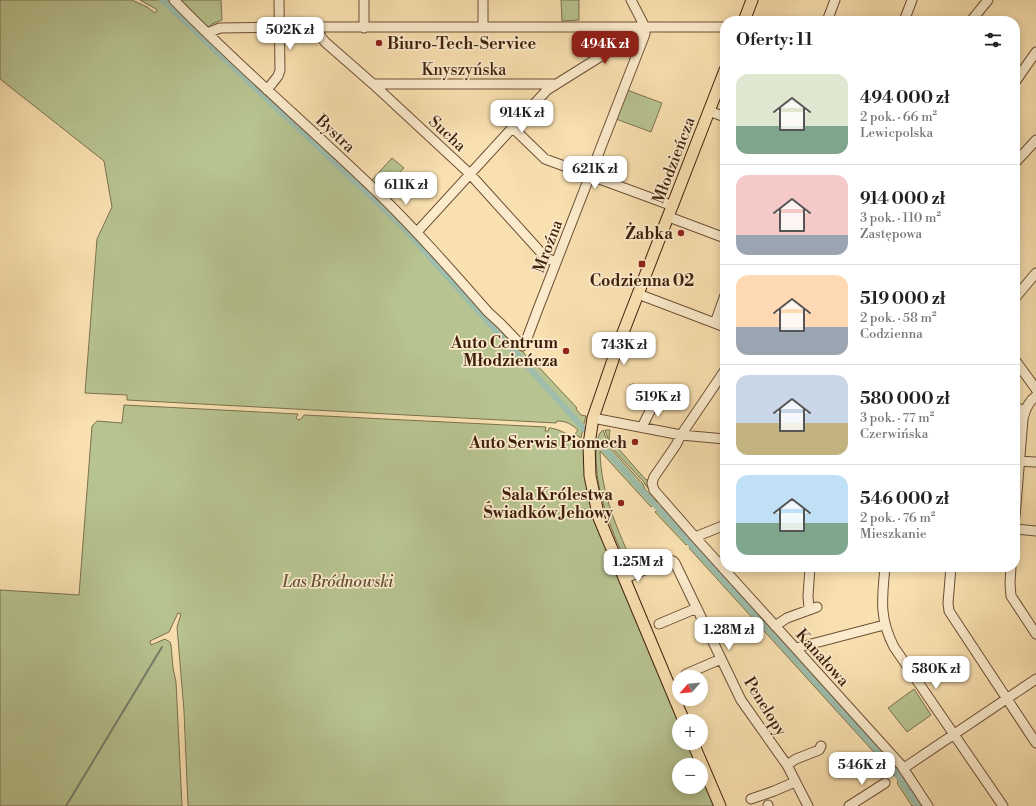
<!DOCTYPE html>
<html lang="pl">
<meta charset="utf-8">
<style>
:root{--surface:#fff;--page:#f6f6f6;--text:#222;--muted:#767676;--line:#e0e0e0;--accent:#8f2418}
body{margin:0;font-family:"Libre Bodoni",serif;background:var(--page);color:var(--text);height:100vh;display:flex;flex-direction:column;font-size:15px;white-space:nowrap}
*{box-sizing:border-box;margin:0}
p{font-size:13px;color:var(--muted)}
.icon{flex:none;width:22px;height:22px;fill:none;stroke:currentColor;stroke-width:2;stroke-linecap:round;stroke-linejoin:round}
.map{position:relative;flex:1;overflow:hidden}
.panel{position:absolute;left:720px;top:16px;width:300px;height:556px;display:flex;flex-direction:column;background:var(--surface);border-radius:16px;box-shadow:0 2px 10px #0003}
.panel>*{flex:none}
.needle{width:26px;rotate:243deg}
.buttons{position:absolute;left:672px;top:670px;display:grid;gap:8px}
.buttons a{display:grid;place-items:center;width:36px;height:36px;border-radius:50%;background:var(--surface);box-shadow:0 2px 10px #0003;font-size:20px}
.price{position:absolute;translate:-50% -34px;padding:0 9px;border-radius:8px;background:#fff;color:#222;font-size:13px;line-height:26px;filter:drop-shadow(0 1px 2px #0008)}
.price::after{content:'';position:absolute;left:50%;top:24px;width:12px;height:9px;margin-left:-6px;background:inherit;clip-path:polygon(0 0,100% 0,50% 100%)}
.price.active{background:var(--accent);color:#fff}
ul{padding:0;list-style:none}
li{display:flex;align-items:center;gap:12px;height:100px;padding:0 16px}
li+li{border-top:1px solid var(--line)}
li span{display:grid;place-items:center;flex:none;width:112px;height:80px;border-radius:12px;color:#555}
li>.icon{margin-inline-start:auto}
span .icon{width:48px;height:48px;fill:#fffc;stroke-width:1}
li b{font-size:17px}
h2{display:flex;justify-content:space-between;align-items:center;height:48px;padding:0 16px;font-size:17px}
.map>svg:first-child{display:block}
.green{fill:#b7c390;stroke:#7b714e}
.lines{fill:none;stroke-linecap:round;stroke-linejoin:round}
.stream{stroke:#787e6c;stroke-width:2}
.canal{stroke:#9ebdac;stroke-width:6}
.minor-casing{stroke:#6e4f35;stroke-width:11}
.major-casing{stroke:#3f1f0c;stroke-width:13}
.minor{stroke:#fbebcc;stroke-width:9}
.major{stroke:#f9e0b0;stroke-width:11}
.poi-dot{fill:#8f2418;stroke:#fbebcc;stroke-width:1.5}
.labels{text-anchor:middle;stroke-width:3.5;stroke-linejoin:round;paint-order:stroke}
.poi-label{font-size:16px;font-weight:bold;fill:#3f1f0c;stroke:#fbebcc;text-anchor:end}
.street-label{font-size:16px;fill:#3f1f0c;stroke:#fbebcc}
.park-label{font-size:16px;font-style:italic;fill:#635034;stroke:#fbebcc}
</style>
<div class="map">
<svg width="1036" height="806" viewBox="0 0 1036 806">
<rect width="100%" height="100%" fill="#f9e0b0"/>
<filter id="stains"><feTurbulence type="fractalNoise" baseFrequency=".005" numOctaves="4"/><feColorMatrix values="0 0 0 0 .2 0 0 0 0 .09 0 0 0 0 .02 0 0 0 .5 -.17"/></filter>
<radialGradient id="worn" r=".72"><stop offset=".6" stop-color="#630" stop-opacity="0"/><stop offset="1" stop-color="#630" stop-opacity=".3"/></radialGradient>
<path class="green" d="M0,0H132L147,7L155,13L157,11L156,9L140,0H161L399,224L583,429L581,438L575,434L578,430C571,424 566,421 557,421L556,423L127,400V395L85,393L97,239L112,207L104,161L0,79Z
M164,0H169L204,33L202,36Z
M179,0H221L222,20L212,24L206,29Z
M561,0H579V20L562,21Z
M207,36L386,203L399,219L398,220L205,39Z
M627,90L662,103L651,132L616,119Z
M392,158L404,168L382,191L371,181Z
M402,221L482,307L479,310L502,334L506,331L513,339L509,343L401,223Z
M516,342L532,364L534,362L577,408L576,409L581,415L586,416L583,427L511,346Z
M124,405L298,414L296,418L298,420L301,419L304,415L546,427L545,431H548L549,428C560,428 582,441 584,452C586,459 585,468 586,475L679,721V743H690L699,765H679V787H701V770L716,806H188L184,711L177,627L181,614L178,613L169,632L150,641L151,645L165,639L170,642L171,645L173,668L176,682L182,806H0V590L79,595L92,426L97,421L122,423Z
M603,430L610,448L643,484L645,489L657,502L651,507L600,451C601,496 618,529 635,570L630,572C613,533 595,495 596,452C597,444 597,434 603,430Z
M605,430H610L609,438L646,480L649,479L652,494L643,481L611,447Z
M661,507H663L686,531L684,533L691,541L686,545L655,512Z
M694,544L701,551L702,549L894,761L892,762L901,772L894,776L890,770L689,548Z
M914,689L931,715L907,732L888,708Z
M903,776L926,806H912L897,783L898,782L897,780Z"/>
<g class="lines">
<path class="stream" d="M66,806L162,647"/>
<path class="canal" d="M162,0L403,227L583,428L602,446L892,767L918,806"/>
<defs>
<path id="minor" d="M174,0C239,67 310,127 377,192C416,230 452,271 488,312L501,324L522,346L526,341L538,309L645,34V27L631,0
M364,0V28
M483,0V27
M827,21L835,0
M904,21L912,0
M971,21L988,0
M317,28L319,34L325,42L373,84L470,174L546,258L556,262
M207,33L220,28L287,27H725
M1015,82L1036,52
M373,84H554
M267,90L278,76L280,70L279,0
M709,111L725,117
M513,128L545,159L673,206
M1015,163L1036,140
M669,217L725,238
M417,232L547,90L638,33
M638,294L725,327
M1015,298L1036,273
M715,323L725,295
M1015,360L1036,389
M725,370L681,435L676,445L654,477L652,483L654,490L695,537L901,765L928,806
M633,389L669,404
M1015,407L1025,411
M593,418L681,435L725,439
M642,427L656,399
M1015,461L1036,462
M1015,517L1023,419C1025,410 1029,401 1036,396
M1015,529L1036,531
M695,537L725,525
M885,567C882,599 879,618 894,647L1003,806
M951,567L948,603L949,611L1036,743
M1011,567L1010,583L1011,596L1036,634
M624,579L667,560L673,561L675,563L741,700L787,765L808,806
M809,609L808,596L810,567
M659,624L697,608
M775,626L787,618L817,607
M796,648L884,625
M686,674L721,659
M787,765L796,759L819,750L821,746
M904,768L1036,679
M751,799L774,791L795,782
M768,805V806
M849,806L885,783"/>
<path id="major" d="M744,21L752,0
M684,721L599,518L590,476L589,444L593,418L617,348L725,70
M693,743L720,806"/>
</defs>
<use href="#minor" class="minor-casing"/>
<use href="#major" class="major-casing"/>
<use href="#minor" class="minor"/>
<use href="#major" class="major"/>
</g>
<g class="poi-dot">
<circle cx="379" cy="43" r="4"/>
<circle cx="681" cy="233" r="4"/>
<rect x="638" y="260" width="8" height="8" rx="2"/>
<circle cx="566" cy="351" r="4"/>
<circle cx="635" cy="442" r="4"/>
<circle cx="621" cy="503" r="4"/>
</g>
<g class="labels">
<g class="poi-label">
<text x="387" y="49" text-anchor="start">Biuro-Tech-Service</text>
<text x="673" y="239">Żabka</text>
<text x="642" y="286" text-anchor="middle">Codzienna 02</text>
<text x="558" y="348">Auto Centrum<tspan x="558" dy="18">Młodzieńcza</tspan></text>
<text x="627" y="448">Auto Serwis Piomech</text>
<text x="613" y="500">Sala Królestwa<tspan x="613" dy="18">Świadków Jehowy</tspan></text>
</g>
<g class="street-label">
<text x="464" y="75">Knyszyńska</text>
<text transform="translate(336 133) rotate(43)" y="6">Bystra</text>
<text transform="translate(448 133) rotate(43)" y="6">Sucha</text>
<text transform="translate(673 160) rotate(-69)" y="6">Młodzieńcza</text>
<text transform="translate(547 246) rotate(-69)" y="6">Mroźna</text>
<text transform="translate(823 657) rotate(48)" y="6">Kanałowa</text>
<text transform="translate(766 706) rotate(58)" y="6">Penelopy</text>
</g>
<g class="park-label">
<text x="338" y="587">Las Bródnowski</text>
</g>
</g>
<rect width="100%" height="100%" filter="url(#stains)"/>
<rect width="100%" height="100%" fill="url(#worn)"/>
</svg>
<div class="buttons">
<a><svg class="needle" viewBox="-14 -14 28 28"><path d="M0-13l5 13h-10z" fill="#e53935"/><path d="M0 13l5-13h-10z" fill="#767676"/></svg></a>
<a>+</a>
<a>−</a>
</div>
<b class="price" style="left:290px;top:51px">502K zł</b>
<b class="price active" style="left:605px;top:65px">494K zł</b>
<b class="price" style="left:522px;top:134px">914K zł</b>
<b class="price" style="left:595px;top:190px">621K zł</b>
<b class="price" style="left:406px;top:206px">611K zł</b>
<b class="price" style="left:624px;top:366px">743K zł</b>
<b class="price" style="left:658px;top:418px">519K zł</b>
<b class="price" style="left:638px;top:583px">1.25M zł</b>
<b class="price" style="left:729px;top:651px">1.28M zł</b>
<b class="price" style="left:936px;top:690px">580K zł</b>
<b class="price" style="left:862px;top:786px">546K zł</b>
<section class="panel">
<h2>Oferty: 11<svg class="icon" aria-label="filters" viewBox="0 0 24 24"><path d="M4 7h16M4 17h16"/><circle cx="9" cy="7" r="2"/><circle cx="15" cy="17" r="2"/></svg></h2>
<ul>
<li><span style="background:linear-gradient(#dfe7d0 65%,#7fa58c 0)"><svg class="icon" aria-label="home" viewBox="0 0 24 24"><path d="M3 11l9-7 9 7M6 9v11h12V9"/></svg></span><div><b>494 000 zł</b><p>2 pok. · 66 m²</p><p>Lewicpolska</p></div></li>
<li><span style="background:linear-gradient(#f6c9c9 75%,#9aa5b1 0)"><svg class="icon" aria-label="home" viewBox="0 0 24 24"><path d="M3 11l9-7 9 7M6 9v11h12V9"/></svg></span><div><b>914 000 zł</b><p>3 pok. · 110 m²</p><p>Zastępowa</p></div></li>
<li><span style="background:linear-gradient(#ffd9b3 65%,#9aa5b1 0)"><svg class="icon" aria-label="home" viewBox="0 0 24 24"><path d="M3 11l9-7 9 7M6 9v11h12V9"/></svg></span><div><b>519 000 zł</b><p>2 pok. · 58 m²</p><p>Codzienna</p></div></li>
<li><span style="background:linear-gradient(#c9d6e8 60%,#c2b280 0)"><svg class="icon" aria-label="home" viewBox="0 0 24 24"><path d="M3 11l9-7 9 7M6 9v11h12V9"/></svg></span><div><b>580 000 zł</b><p>3 pok. · 77 m²</p><p>Czerwińska</p></div></li>
<li><span style="background:linear-gradient(#bfe0f5 60%,#7fa58c 0)"><svg class="icon" aria-label="home" viewBox="0 0 24 24"><path d="M3 11l9-7 9 7M6 9v11h12V9"/></svg></span><div><b>546 000 zł</b><p>2 pok. · 76 m²</p><p>Mieszkanie</p></div></li>
</ul>
</section>
</div>
